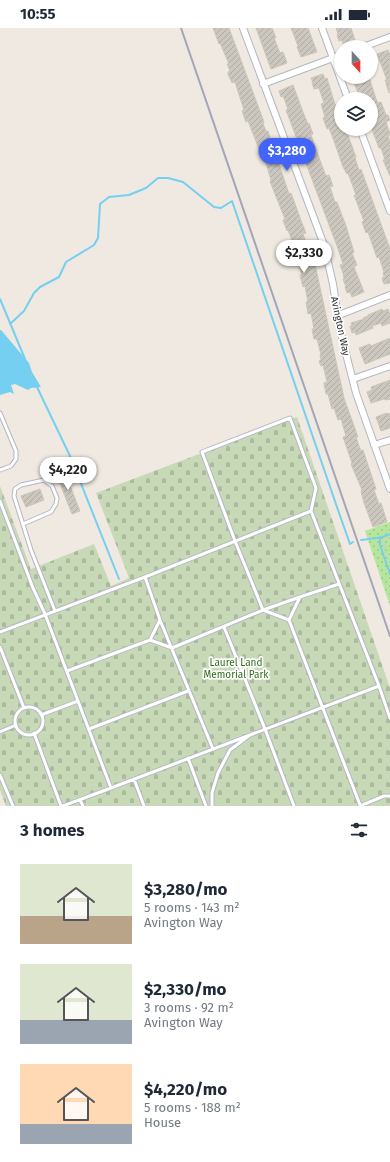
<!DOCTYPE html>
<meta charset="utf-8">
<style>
:root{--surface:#fff;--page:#f2f2f3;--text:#1f2937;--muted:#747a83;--accent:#4264fb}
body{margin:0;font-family:"Fira Sans",sans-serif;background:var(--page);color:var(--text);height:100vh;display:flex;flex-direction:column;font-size:15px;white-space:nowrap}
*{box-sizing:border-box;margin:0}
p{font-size:13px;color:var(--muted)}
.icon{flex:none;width:22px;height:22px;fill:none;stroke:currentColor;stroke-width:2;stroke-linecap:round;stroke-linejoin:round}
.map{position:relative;height:778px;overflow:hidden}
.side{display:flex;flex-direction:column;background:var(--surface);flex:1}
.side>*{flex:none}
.needle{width:26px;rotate:159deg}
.tools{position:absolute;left:334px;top:12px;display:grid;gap:8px}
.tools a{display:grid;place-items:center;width:44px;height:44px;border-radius:50%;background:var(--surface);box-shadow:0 1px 3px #0004;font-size:20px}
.price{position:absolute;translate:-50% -34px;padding:0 9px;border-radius:14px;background:#fff;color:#222;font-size:13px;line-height:26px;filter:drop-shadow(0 1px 2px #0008)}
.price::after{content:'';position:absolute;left:50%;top:24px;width:12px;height:9px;margin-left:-6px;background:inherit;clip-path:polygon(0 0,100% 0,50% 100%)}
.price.on{background:var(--accent);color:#fff}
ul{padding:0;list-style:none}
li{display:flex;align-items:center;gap:12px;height:100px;padding:0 20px}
li span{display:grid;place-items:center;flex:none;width:112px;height:80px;border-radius:0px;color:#555}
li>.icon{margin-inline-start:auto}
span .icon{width:48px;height:48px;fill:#fffc;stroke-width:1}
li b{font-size:17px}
h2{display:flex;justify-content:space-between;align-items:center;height:48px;padding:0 20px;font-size:17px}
.status{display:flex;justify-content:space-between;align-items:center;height:28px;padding:0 20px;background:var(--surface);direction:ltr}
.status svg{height:11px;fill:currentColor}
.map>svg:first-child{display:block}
.grass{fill:url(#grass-dots)}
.cemetery{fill:url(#cemetery-stones)}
.water{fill:#75cff0}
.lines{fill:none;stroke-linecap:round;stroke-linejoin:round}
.stream{stroke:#75cff0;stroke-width:2}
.building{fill:url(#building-hatch);stroke:#cbc5ba}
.lane-casing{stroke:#b4b7c1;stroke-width:5}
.street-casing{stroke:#b4b7c1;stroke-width:8}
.path{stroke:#c9c9c9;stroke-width:1;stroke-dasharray:3 2;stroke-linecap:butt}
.lane{stroke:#fff;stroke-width:3}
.street{stroke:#fff;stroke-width:6}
.rail{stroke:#a3a6b8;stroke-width:2}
.labels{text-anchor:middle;stroke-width:3.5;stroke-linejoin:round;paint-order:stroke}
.street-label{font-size:10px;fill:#2e2e2e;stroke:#fff}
.park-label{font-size:10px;fill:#2c6e1b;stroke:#fff}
</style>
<div class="status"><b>10:55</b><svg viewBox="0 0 49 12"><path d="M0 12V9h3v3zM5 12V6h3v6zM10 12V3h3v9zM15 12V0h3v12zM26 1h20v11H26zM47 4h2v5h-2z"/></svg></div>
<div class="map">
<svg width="390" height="778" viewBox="0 0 390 778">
<defs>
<pattern id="grass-dots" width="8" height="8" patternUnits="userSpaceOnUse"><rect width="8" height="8" fill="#b6e59e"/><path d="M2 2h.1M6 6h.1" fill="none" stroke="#9dc588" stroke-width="1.8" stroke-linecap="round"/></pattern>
<pattern id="cemetery-stones" width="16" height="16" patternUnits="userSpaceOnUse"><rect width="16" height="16" fill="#c8d9b8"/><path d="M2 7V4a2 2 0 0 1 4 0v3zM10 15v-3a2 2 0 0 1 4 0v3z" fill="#acbb9e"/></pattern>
<pattern id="building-hatch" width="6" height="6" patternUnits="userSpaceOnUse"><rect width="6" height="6" fill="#cbc7bf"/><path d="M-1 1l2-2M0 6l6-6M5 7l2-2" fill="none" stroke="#afaba4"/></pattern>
</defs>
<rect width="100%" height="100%" fill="#efe9e1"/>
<path class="grass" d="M390,494V578L365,503Z"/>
<path class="cemetery" d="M297,389L390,660V778H6L0,762V458L31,541L94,516L111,558L129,550L96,465Z"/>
<path class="water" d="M0,302H1L29,335L32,344L41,359L31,360L28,362L15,356L11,357L14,366L10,364L0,367Z"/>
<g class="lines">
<path class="stream" d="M0,271L25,331
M10,296L24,283L34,265L40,259L59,249L66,234L94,217L98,210L100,176L109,169L129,167L146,160L158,150H168L183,154L214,179L221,180L232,173L338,482L350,516L353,514
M36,357L70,428L119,551
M380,511V517L390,546
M361,512C371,510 381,511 390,506"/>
</g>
<path class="building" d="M213,0H229L264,94L263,96L266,103H268L270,109H269L273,121H274L280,136H279L289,166L291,165L302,195L306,205L303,206L306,215L309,214L316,241L344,370L358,409H356L359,418L361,423L363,422L376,461L374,462L379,476L381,475L387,494L373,499L364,475L361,463L362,462L351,436L352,435L343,409L346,408L341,391L338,392L334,380L332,381L328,366H326L324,355L327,354L323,337L321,338L319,333L321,332L320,327H321L317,311H314L312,301H314L311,285L308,286L306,274H308L305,258L303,259L300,247H302L297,230H296L293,219L294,218L288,202L287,203L283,192L285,191L275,166L270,153L271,152L263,125L261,126L248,93L246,94L242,83L244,82L235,54L232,55L228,46V44L230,43L227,36H229L220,15L219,16Z
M256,0H272L276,10H274L280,25L283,24L287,35L271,41Z
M291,0H308L317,24L301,29L297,19L298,18Z
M336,0H351L355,12L343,16L342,12L339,13L337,7L338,6Z
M388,22L390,27L389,65L385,52H387L377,26Z
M323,46L325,51L327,50L335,77L336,76L341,89V101H342L343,103L346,102L356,129L355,130L359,142L361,141L390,221V255L384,256L382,250L384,249L383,245L384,244L379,229L377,230L368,204L366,205L362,194L364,193L354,167H356L348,145L347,146L343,139L334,113L329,100L327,101L323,90L325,89L321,76L324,75L319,60L314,61L312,55H313L311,50Z
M356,49H369L376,71L378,75L381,74L386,87H388L390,92L386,94L390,106V107L388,108L390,114V148L383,132H385L381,120H379L371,99V71H362L361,68L360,69L354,55L357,54Z
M293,57L303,84L308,96L309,95L313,106L311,107L321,135L326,148L329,147L333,158L330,159L335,174H337L346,198L354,224L352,225L357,237L354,239L364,264L352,269L350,264L347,265L345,259H346L343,251L344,250L343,245L340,237L343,236L337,218L286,82L288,81L285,73L283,68L281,69L279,63Z
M382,281L383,283L388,281L390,287V295L382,298L381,295L372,298L373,300L356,307L355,304L352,305L350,298H352L351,295L364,291L363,290L368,288V287Z
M390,310V326L365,336L359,320L370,316L371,318Z
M390,352V371L386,372L384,371L371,375L367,364L372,362L371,359Z
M387,385L388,386L390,385V400L381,403L376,389Z
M63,440L80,483L72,486L55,443Z
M40,461L44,472L26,479L21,468Z"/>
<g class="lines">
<defs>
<path id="lane" d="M0,385L16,423V431L11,438L0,442
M0,473L33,560L45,586L111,760L250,707
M23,496L51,484L56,476L57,470L52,458L44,452L21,457L15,461L14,468L31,522L55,583
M339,556L300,569L289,592L360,777
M160,592L213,721
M289,592L263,582L235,513L202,424L290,390L316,460L311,483L379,658L390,690
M224,599L265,701L294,778
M0,604L145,549L311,483
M150,612L172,620L263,582L300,569
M0,619L24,680
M67,643L150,612L160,592L145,549
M15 693a14 14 0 1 1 28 0a14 14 0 1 1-28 0Z
M41,687L78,673
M89,701L188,663
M0,704L16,697
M34,705L61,778
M188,730L206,778
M0,747L13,778
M134,751L144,778
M80,772L83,778
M63,778L111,760
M212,778V765L218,745L230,722L250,707L379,658
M360,778L384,768H390"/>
<path id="street" d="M243,0L324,217L333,256L340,302L356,365L390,461
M322,0L348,71
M363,19L390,9
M263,56L341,27
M360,101L390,183
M339,287L390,267
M353,351L390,338
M374,417L390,412"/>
</defs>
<use href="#lane" class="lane-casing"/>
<use href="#street" class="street-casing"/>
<path class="path" d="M390,510L384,513V515L390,530"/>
<use href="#lane" class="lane"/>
<use href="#street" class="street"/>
<path class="rail" d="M181,0L390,608"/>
</g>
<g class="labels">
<g class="street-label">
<text transform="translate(341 298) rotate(78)" y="4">Avington Way</text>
</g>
<g class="park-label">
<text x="236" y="638">Laurel Land<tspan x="236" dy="12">Memorial Park</tspan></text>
</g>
</g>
</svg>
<div class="tools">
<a><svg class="needle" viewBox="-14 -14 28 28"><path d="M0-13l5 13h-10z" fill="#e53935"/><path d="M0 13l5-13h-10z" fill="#747a83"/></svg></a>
<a><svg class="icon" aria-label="layers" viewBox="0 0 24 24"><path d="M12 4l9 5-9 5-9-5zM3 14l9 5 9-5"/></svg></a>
</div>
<b class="price on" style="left:287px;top:144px">$3,280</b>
<b class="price" style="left:304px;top:246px">$2,330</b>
<b class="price" style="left:68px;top:463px">$4,220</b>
</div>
<section class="side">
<h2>3 homes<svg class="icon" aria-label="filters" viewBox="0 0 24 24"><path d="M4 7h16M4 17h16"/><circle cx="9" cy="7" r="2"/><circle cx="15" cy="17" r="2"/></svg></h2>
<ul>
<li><span style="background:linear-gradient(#dfe7d0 65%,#b9a48a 0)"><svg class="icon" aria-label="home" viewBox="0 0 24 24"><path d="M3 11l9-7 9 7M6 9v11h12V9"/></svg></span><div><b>$3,280/mo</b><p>5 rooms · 143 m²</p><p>Avington Way</p></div></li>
<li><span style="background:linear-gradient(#dfe7d0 70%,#9aa5b1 0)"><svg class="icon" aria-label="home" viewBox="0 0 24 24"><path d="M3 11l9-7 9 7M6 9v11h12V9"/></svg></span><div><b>$2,330/mo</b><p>3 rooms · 92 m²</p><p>Avington Way</p></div></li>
<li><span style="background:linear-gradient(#ffd9b3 75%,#9aa5b1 0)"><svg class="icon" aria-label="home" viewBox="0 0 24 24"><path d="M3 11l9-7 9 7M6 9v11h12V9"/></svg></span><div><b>$4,220/mo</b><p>5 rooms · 188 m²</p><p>House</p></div></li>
</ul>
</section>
